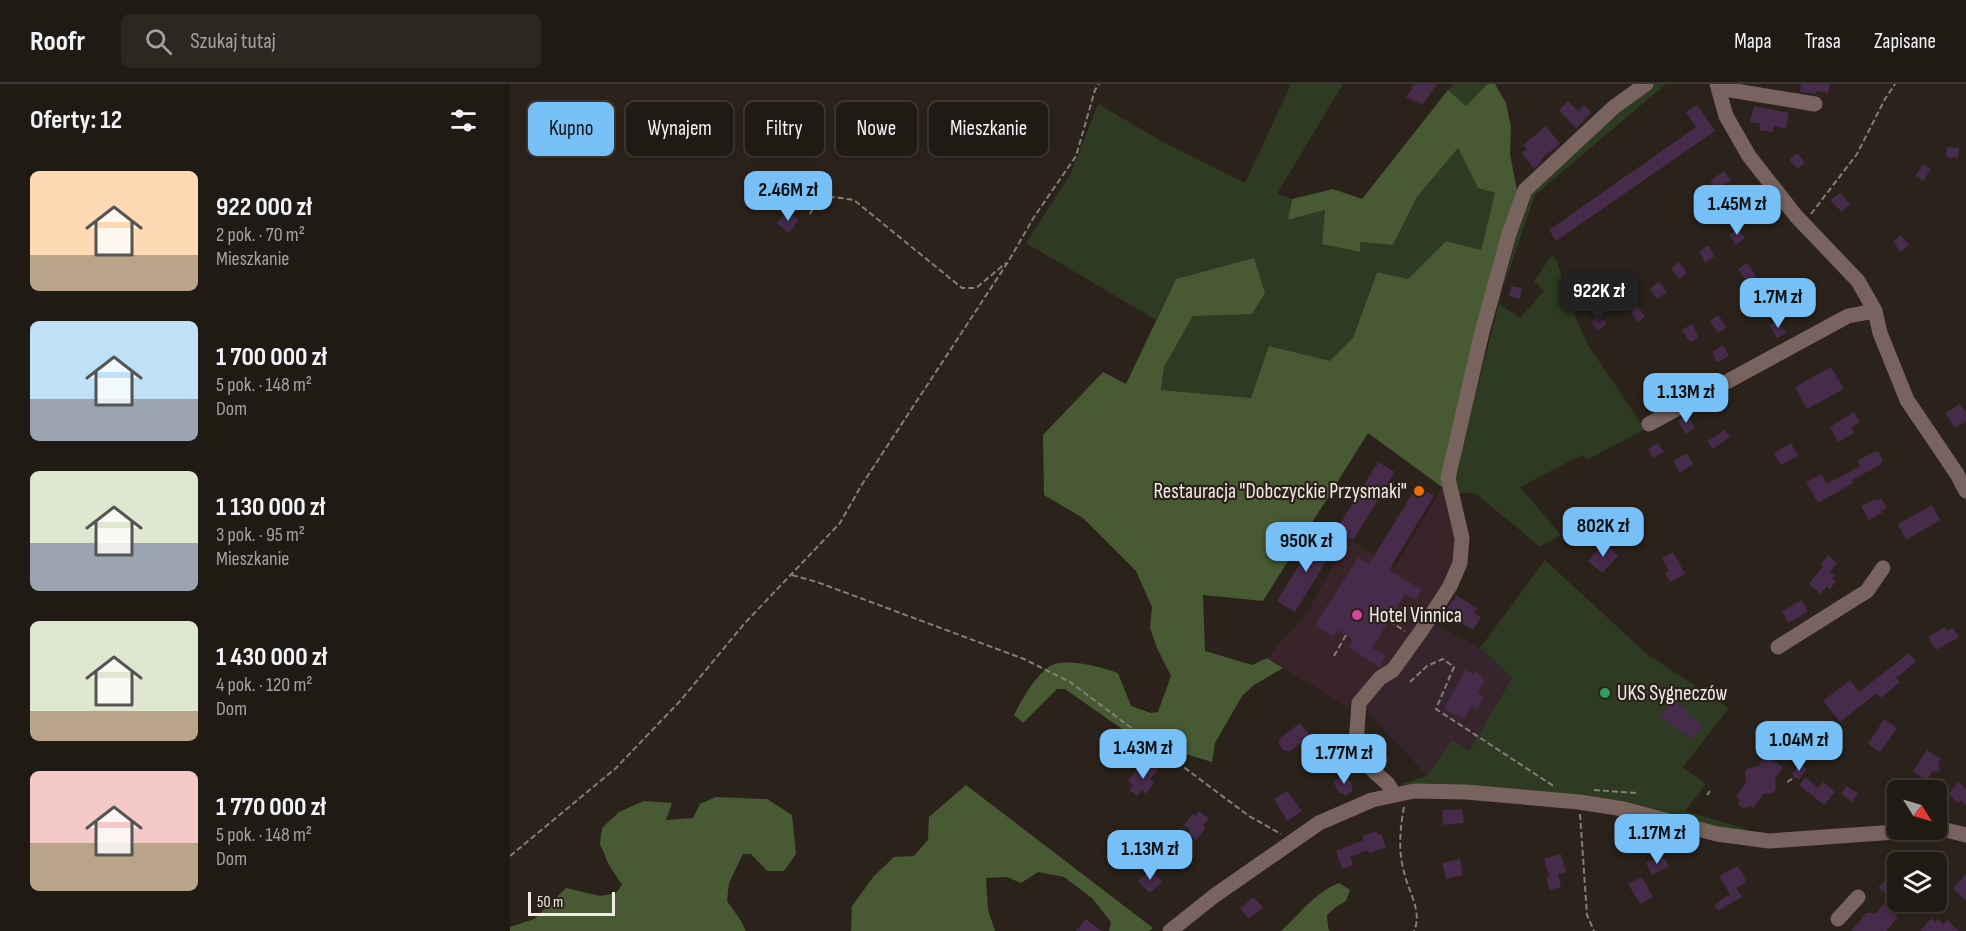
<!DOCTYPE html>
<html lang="pl">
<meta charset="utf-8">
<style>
:root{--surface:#201a14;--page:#2d2722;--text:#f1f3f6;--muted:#a2a1a0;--line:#3d3834;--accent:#76c0f7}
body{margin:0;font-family:"Sofia Sans Condensed",sans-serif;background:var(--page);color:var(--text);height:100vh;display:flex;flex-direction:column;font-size:22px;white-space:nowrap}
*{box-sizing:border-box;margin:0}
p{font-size:20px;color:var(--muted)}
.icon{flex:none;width:33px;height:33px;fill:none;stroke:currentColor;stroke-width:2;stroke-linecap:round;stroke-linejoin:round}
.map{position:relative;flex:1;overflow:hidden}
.drawer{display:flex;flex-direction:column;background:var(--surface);width:510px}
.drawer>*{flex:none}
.hud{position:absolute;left:18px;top:18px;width:570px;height:54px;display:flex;gap:12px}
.needle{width:39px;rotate:127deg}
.controls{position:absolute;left:1377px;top:696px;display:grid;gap:12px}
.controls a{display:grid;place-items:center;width:60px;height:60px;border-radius:9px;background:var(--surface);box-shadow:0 3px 9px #0003,0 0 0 2px var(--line);font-size:30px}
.scale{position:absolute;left:18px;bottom:15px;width:87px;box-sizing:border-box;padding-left:6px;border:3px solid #f2ebe7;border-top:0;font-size:16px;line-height:21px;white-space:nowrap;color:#f2ebe7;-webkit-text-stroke:4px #2b221b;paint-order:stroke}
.price{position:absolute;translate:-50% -51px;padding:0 14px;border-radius:12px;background:var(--accent);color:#111;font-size:20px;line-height:39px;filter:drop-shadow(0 2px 3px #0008)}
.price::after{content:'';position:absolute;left:50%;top:36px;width:18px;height:14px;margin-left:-9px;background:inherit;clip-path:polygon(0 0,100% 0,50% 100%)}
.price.selected{background:#222;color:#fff}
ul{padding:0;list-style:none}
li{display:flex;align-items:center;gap:18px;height:150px;padding:0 30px}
li span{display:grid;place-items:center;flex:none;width:168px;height:120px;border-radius:9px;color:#555}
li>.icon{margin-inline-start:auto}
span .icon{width:72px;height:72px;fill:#fffc;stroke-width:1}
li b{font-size:26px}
h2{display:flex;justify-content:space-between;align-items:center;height:72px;padding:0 30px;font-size:26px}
.pill{padding:0 21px;border-radius:9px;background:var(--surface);box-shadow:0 3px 9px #0003,0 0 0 2px var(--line);font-size:21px;line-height:54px}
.pill.selected{background:var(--accent);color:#111}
header{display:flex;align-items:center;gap:36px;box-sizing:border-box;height:84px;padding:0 30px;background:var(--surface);border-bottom:2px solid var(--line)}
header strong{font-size:28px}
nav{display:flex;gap:33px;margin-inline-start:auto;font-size:21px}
.search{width:420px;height:54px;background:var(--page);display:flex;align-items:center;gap:15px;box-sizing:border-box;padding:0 21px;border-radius:9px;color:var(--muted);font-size:22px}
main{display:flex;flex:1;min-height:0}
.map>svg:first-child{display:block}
.commercial{fill:#392529}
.education{fill:#37252d}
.green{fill:#2e3a21}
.forest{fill:#485a33}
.building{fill:#462b4a}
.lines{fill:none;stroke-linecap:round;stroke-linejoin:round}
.path{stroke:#857d77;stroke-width:2;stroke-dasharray:6 3;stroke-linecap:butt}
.minor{stroke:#79635e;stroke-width:15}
.food-dot{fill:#e8710a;stroke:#2b221b;stroke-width:2}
.hotel-dot{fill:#d1479c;stroke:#2b221b;stroke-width:2}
.leisure-dot{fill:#2e9e5b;stroke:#2b221b;stroke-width:2}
.labels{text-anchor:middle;stroke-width:4.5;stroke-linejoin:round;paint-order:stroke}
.poi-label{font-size:21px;fill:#f2ebe7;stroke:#2b221b;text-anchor:start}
</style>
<header>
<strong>Roofr</strong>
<div class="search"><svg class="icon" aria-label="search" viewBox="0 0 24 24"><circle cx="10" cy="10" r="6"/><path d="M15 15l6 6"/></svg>Szukaj tutaj</div>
<nav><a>Mapa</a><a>Trasa</a><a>Zapisane</a></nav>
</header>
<main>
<section class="drawer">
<h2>Oferty: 12<svg class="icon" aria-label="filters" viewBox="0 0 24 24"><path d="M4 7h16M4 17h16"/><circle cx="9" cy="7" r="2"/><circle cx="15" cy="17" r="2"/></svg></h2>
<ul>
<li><span style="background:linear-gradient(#ffd9b3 70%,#b9a48a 0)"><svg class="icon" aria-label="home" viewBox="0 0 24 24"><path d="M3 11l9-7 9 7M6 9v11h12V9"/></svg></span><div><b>922 000 zł</b><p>2 pok. · 70 m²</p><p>Mieszkanie</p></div></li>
<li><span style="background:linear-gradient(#bfe0f5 65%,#9aa5b1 0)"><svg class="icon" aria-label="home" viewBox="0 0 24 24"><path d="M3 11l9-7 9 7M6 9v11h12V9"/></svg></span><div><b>1 700 000 zł</b><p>5 pok. · 148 m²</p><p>Dom</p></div></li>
<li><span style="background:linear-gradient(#dfe7d0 60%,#9aa5b1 0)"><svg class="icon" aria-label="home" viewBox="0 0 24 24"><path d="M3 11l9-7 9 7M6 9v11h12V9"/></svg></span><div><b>1 130 000 zł</b><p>3 pok. · 95 m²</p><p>Mieszkanie</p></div></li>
<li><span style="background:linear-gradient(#dfe7d0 75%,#b9a48a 0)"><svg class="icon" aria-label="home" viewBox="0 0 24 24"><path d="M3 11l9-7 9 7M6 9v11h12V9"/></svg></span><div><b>1 430 000 zł</b><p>4 pok. · 120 m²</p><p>Dom</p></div></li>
<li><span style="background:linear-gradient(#f6c9c9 60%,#b9a48a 0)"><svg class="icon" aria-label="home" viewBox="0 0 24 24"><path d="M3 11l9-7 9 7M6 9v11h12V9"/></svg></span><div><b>1 770 000 zł</b><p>5 pok. · 148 m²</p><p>Dom</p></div></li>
</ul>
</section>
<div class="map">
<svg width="1456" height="847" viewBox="0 0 1456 847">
<rect width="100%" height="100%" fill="#2b221b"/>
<path class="commercial" d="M932,403L939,411L946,471L940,487L891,567L848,609L838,623L757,574L798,527L838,455L885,484Z"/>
<path class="education" d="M921,539L970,564L1002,594L959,667L942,656L917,692L852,621Z"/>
<path class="green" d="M781,0H833L767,110L782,115L779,136L815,126L812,159L849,168L850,158L883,161L907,113L948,64L968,104L985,109L971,166L936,157L898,195L867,188L843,254L819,278L760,262L741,314L651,306L654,283L683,232L666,195L646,236L516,159L560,91L588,20L655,59L735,99Z
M943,0H977L956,22L938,6Z
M1141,0H1156L1025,111L988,219L1010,234L1034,207L1024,197L1042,171L1047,177L1062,225L1078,261L1135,345L1077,376L1072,371L1010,403L1051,451L1030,463L965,409H949L945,389L1018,108Z
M1035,476L1137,570L1219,624L1173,683L1196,700L1175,727L1236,745L1234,747L1214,745L1115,717L959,702L889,701L917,692L942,656L959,667L963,660L1002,594L970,564Z"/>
<path class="forest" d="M977,0H985L996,19L1001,43L1000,70L1008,111L968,250L932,403L858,349L753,517L693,511L695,567L742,581L757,574L773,584L744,601L732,612L705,659L702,678L659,665L639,664L555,605H547L513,639L504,631C512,615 525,592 540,582C554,573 593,583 608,589L621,622L641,629L648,628L661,592L647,564L640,544L642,523L626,487L573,434L534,411L533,351L593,288L616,300L666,195L744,174L755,209L742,230L683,232L654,283L651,306L741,314L759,262L820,277L843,254L867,188L898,195L936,157L971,166L985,109L968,104L948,64L907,113L883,161L850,158V168L812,160L815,126L778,136L782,115L823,105L852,115L938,6L956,22Z
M456,701L643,844L639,847H599L601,838L582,814L554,793L528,788L511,799L497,793L476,794L478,826L485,847H341L342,822L364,792L384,773L404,772L418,756L419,733Z
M206,713L257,715L282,731L286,770L274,787H257L241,770H233L219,799L217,817L231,837L236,847H0V843L24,835L56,804L90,812L106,809L112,801L99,781L90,760L92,744L109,728L134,717L162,719L156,736L183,734L190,720Z
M829,799L840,806L836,817L826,823L817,831L818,844L820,847H771C790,830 805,808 829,799Z"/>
<path class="building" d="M906,0H927L912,21L907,17L906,19L896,13L902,5L901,2Z
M1291,0H1320L1318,9L1306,7V10L1290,8Z
M1058,17L1068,27L1074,21L1081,28L1066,45L1049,26Z
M1187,21L1205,47L1046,157L1039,146L1186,43L1176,28Z
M1244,22L1279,29L1276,45L1264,42L1263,48L1249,46L1251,40L1240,38Z
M1036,42L1050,60L1031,75L1032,77L1024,85L1012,69L1017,65L1013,61Z
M1437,63L1449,64L1448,74L1436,73Z
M1287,69L1295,78L1288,85L1279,76Z
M1413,80L1421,85L1413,97L1405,92Z
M1214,87L1221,96L1207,106L1200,97Z
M1330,109L1340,120L1332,128L1320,116Z
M1254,123L1261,136L1251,141L1244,128Z
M277,127L289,136L279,149L267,139Z
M1228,144L1235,154L1226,161L1219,151Z
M1391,151L1399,161L1391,168L1383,158Z
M1198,161L1205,172L1195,179L1189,168Z
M1169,178L1177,189L1169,195L1161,184Z
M1237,179L1246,192L1237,198L1228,185Z
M1266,195L1273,204L1263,210L1257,201Z
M1149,198L1157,208L1147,215L1140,205Z
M1001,202L1012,204L1010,215L999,212Z
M1126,220L1135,233L1127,238L1119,225Z
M1090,231L1097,240L1088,247L1081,238Z
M1208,231L1217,243L1208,249L1200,237Z
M1268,236L1276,249L1267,254L1260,241Z
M1182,240L1189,254L1180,258L1172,246Z
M1213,261L1219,272L1207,278L1202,268Z
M1321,283L1334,305L1297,325L1285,303Z
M1450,320L1456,329V337L1445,344L1435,329Z
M1344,328L1350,338L1341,343L1344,349L1328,358L1320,343Z
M1177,330L1185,344L1175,350L1168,336Z
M1215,346L1220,353L1203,365L1197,357Z
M1148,359L1154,368L1143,374L1138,365Z
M1281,359L1288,372L1271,381L1264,369Z
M1365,367L1366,369L1368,367L1373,376L1371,378L1372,380L1342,396L1343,399L1308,419L1296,398L1311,390L1317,400L1350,382L1347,377Z
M1177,369L1183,380L1170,389L1163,377Z
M868,378L885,388L843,456L826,446Z
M907,402L924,412L879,486L912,506L906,516L895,510L862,564L876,572L870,583L839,564L843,556L828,546L823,553L805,541L848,474L859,480Z
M1371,414L1377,424L1371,427L1372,429L1359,436L1351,422L1365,415L1366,417Z
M1422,421L1430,436L1396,456L1388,440Z
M808,450L826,461L785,528L767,517Z
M1095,459L1108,472L1092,489L1078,477Z
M1163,468L1175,490L1160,498L1155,489L1159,487L1152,474Z
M1318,471L1327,479L1320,488L1325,491L1322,494L1326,497L1320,505L1317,502L1311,510L1299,500L1313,482L1311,480Z
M946,511L967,524L964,529L971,533L963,546L934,529L943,516L944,517Z
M1292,516L1298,528L1278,539L1272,527Z
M1435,543L1437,547L1443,544L1449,553L1426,566L1418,553Z
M1399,569L1406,578L1386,594L1390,598L1371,614L1367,609L1330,638L1313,617L1340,596L1349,608Z
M955,586L963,590L964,587L972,591L971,594L975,596L968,609L974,613L967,625L961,622L954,635L934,625Z
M1163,615L1178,626L1176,629L1193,641L1183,656L1150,633Z
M1374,635L1387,644L1370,668L1358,660Z
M790,639L800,652L780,667L773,666L769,661V655Z
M861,659L879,675L873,683L858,669L857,664Z
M1417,666L1431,675L1428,680L1430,687L1422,688L1417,697L1403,687Z
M1256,671L1273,683L1265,695L1266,705L1263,709L1253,710L1243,724L1241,722L1233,724L1229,721V713L1226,712L1236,699L1235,688L1238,684L1248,682Z
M639,678L648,685L640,695L644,698L636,710L632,706L627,712L619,706L623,701L618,697L627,685L632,688Z
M1290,680L1297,685L1289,696L1282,690Z
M836,690L843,702L841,703L843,707L835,712L833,709L830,710L823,698Z
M1295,693L1308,704L1313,698L1325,708L1314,721L1289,701Z
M1448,698L1456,705V721L1451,716L1448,719L1438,710Z
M1336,702L1348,709L1342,718L1331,710Z
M777,707L792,727L777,737L764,715Z
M952,725L954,739L933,741L932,726Z
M689,727L699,735L693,742L696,744L686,756L678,749L680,746L674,741L683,730L685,732Z
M867,747L868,751L871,750L876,763L859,770L858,766L840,773L843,781L832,785L826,767L854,756L852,752Z
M1051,770L1056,788L1048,790L1051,803L1040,806L1036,793H1039L1034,775Z
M1152,771L1159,782L1142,791L1136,779Z
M950,775L953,791L936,795L932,779Z
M1228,782L1237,798L1226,804L1232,813L1208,827L1204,821L1220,810L1209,792Z
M1388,782V811L1384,816L1368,804Z
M641,786L652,798L640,809L628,797Z
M1456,790V817L1443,805Z
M1132,793L1143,813L1130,820L1118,800Z
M744,813L753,824L739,835L730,824Z
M1373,820L1388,833L1376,847H1341L1356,829H1366Z
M1421,834L1425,838L1428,835L1434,840L1437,836L1449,847H1410Z
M576,835L592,847H566Z"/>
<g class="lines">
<path class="path" d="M300,130L307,117L324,113L344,116L452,204H466L496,179
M1301,130L1347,70L1375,15L1385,0
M282,491L307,498L514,575L560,598L739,732L771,750
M879,537L895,547
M824,572L836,551
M900,598L917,582L933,575L944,583L926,625L1045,703
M1277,698L1285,693
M1084,706L1127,709
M1197,711L1200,707
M894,723C890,744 888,767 894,788C898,807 913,828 904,847
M1070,730L1077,831L1084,847
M0,772L106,684L171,616L234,540L330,439L351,402L498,178L524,133L566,72L585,6L589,0"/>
<path class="minor" d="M1207,0L1216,32L1239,72L1286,132L1348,197L1365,227L1370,249L1397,316L1447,390L1456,407
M1208,4L1305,20
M1139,340L1338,232L1365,227
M1268,563L1357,507L1373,484
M884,710L878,700L849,674L846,660L849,619L870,594L883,586L911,547L940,502L950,479L952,454L938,394L972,248L999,150L1015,106L1104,23L1136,0
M1328,835L1348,813
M660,847L704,812L809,739L862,716L904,707L956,708L1069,718L1114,725L1207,750L1259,757L1400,747L1436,746L1456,751"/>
</g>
<circle class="food-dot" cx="909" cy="407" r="6"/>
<circle class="hotel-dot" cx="847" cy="531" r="6"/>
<circle class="leisure-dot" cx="1095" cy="609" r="6"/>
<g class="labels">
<g class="poi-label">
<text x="897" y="414" text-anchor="end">Restauracja "Dobczyckie Przysmaki"</text>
<text x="859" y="538">Hotel Vinnica</text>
<text x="1107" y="616">UKS Sygneczów</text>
</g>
</g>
</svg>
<div class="controls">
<a><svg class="needle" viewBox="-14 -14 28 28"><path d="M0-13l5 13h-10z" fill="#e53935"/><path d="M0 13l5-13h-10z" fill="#a2a1a0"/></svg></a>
<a><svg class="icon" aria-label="layers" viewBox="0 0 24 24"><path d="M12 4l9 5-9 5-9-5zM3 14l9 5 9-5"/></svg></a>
</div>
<div class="scale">50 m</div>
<b class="price" style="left:278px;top:138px">2.46M zł</b>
<b class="price" style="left:1227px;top:152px">1.45M zł</b>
<b class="price selected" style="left:1089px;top:239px">922K zł</b>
<b class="price" style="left:1268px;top:245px">1.7M zł</b>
<b class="price" style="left:1176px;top:340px">1.13M zł</b>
<b class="price" style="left:1093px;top:474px">802K zł</b>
<b class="price" style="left:796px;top:489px">950K zł</b>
<b class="price" style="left:1289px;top:688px">1.04M zł</b>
<b class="price" style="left:633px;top:696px">1.43M zł</b>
<b class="price" style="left:834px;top:701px">1.77M zł</b>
<b class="price" style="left:1147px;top:781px">1.17M zł</b>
<b class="price" style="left:640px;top:797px">1.13M zł</b>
<div class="hud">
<a class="pill selected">Kupno</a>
<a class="pill">Wynajem</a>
<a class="pill">Filtry</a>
<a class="pill">Nowe</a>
<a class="pill">Mieszkanie</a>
</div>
</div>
</main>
